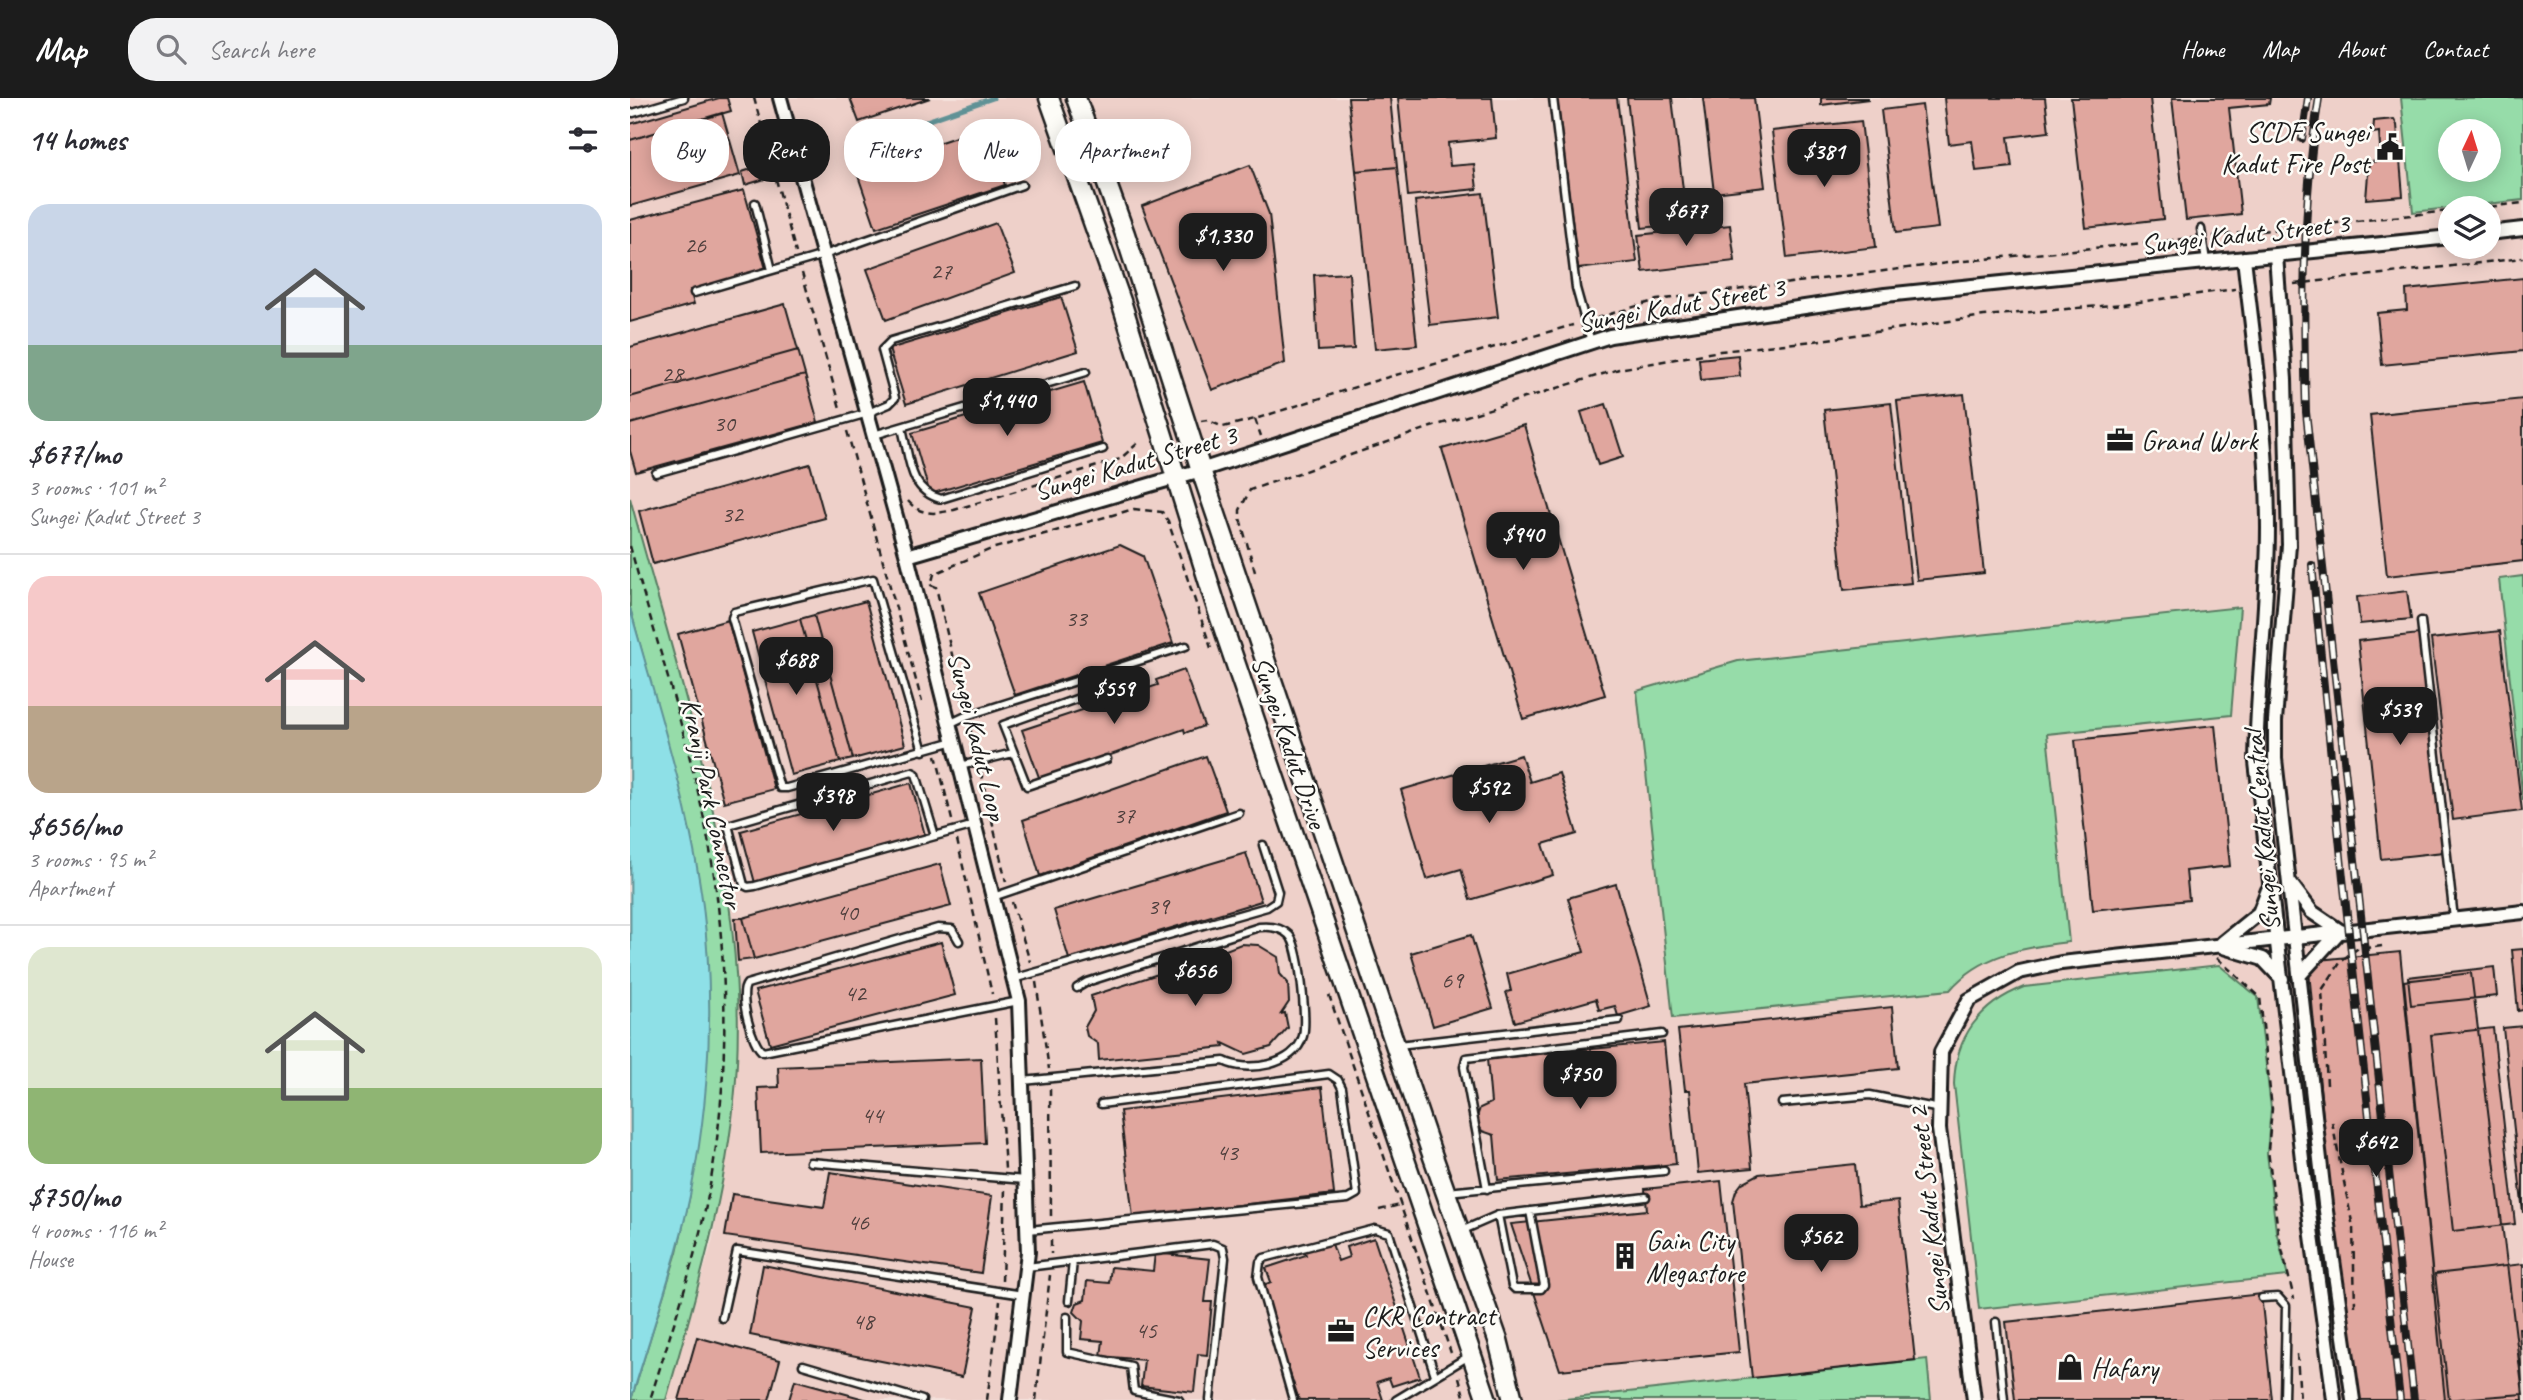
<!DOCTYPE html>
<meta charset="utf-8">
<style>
:root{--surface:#fff;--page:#f2f2f3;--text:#2b2b33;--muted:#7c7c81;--line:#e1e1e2;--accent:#1c1c1c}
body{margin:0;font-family:Caveat,sans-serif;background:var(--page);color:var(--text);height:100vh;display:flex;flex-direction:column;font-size:26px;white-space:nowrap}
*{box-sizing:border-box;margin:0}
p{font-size:23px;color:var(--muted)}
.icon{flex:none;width:38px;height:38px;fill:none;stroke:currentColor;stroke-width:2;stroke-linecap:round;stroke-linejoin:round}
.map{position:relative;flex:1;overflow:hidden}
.panel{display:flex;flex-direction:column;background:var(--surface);width:630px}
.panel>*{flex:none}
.top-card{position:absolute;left:21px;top:21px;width:665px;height:63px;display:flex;gap:14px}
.needle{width:46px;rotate:4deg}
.fabs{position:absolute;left:1808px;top:21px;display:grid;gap:14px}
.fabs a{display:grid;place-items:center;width:63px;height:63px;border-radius:50%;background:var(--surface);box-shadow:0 4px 18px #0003;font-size:35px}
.price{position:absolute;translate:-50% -60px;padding:0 16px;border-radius:14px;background:var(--accent);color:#fff;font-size:23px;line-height:46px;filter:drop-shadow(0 2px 4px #0008)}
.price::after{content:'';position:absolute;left:50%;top:42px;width:21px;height:16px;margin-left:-10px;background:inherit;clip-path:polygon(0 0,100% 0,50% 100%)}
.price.on{background:#222;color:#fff}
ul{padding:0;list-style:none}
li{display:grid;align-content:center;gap:14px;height:371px;padding:0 28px}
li+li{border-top:2px solid var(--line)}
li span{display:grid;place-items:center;height:217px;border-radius:21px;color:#555}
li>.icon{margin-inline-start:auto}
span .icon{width:126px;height:126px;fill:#fffc;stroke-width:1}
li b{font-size:30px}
h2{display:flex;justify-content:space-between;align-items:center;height:84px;padding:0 28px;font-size:30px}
.pill{padding:0 24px;border-radius:28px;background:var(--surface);box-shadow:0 4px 18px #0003;font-size:24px;line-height:63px}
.pill.on{background:var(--accent);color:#fff}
header{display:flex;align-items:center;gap:42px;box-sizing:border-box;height:98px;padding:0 35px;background:var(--accent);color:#fff}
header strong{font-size:33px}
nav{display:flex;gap:38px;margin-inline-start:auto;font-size:24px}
.search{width:490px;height:63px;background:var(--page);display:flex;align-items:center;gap:18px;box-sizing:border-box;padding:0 24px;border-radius:28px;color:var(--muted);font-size:26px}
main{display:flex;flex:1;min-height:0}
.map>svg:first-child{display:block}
.built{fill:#eed0c9;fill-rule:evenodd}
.green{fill:#96dca9;stroke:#597c62;stroke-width:2;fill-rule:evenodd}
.water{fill:#8ee0e7;stroke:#609296;stroke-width:2}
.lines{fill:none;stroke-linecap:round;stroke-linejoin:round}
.stream{stroke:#609296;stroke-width:5}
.building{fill:#e0a69e;stroke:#1c1c1c;stroke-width:2}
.service-casing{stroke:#1c1c1c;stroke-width:11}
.minor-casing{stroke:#1c1c1c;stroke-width:18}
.secondary-casing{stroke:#1c1c1c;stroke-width:23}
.path{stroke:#1c1c1c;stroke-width:2.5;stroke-dasharray:7 5;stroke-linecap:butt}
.service{stroke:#fdfcf7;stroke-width:6}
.minor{stroke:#fdfcf7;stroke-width:12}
.secondary{stroke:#fdfcf7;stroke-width:18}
.rail-casing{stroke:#1c1c1c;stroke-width:8}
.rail{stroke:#fdfcf7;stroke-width:5;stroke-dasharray:16;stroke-linecap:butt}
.labels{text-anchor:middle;stroke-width:5;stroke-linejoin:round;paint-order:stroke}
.number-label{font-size:24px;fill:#4d3e3c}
.poi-label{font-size:28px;fill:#1c1c1c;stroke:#fdfcf7;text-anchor:start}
.street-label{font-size:28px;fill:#1c1c1c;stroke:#fdfcf7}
</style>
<header>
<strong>Map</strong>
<div class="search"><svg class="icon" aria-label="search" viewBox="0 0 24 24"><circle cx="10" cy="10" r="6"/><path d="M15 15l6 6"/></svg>Search here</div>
<nav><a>Home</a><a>Map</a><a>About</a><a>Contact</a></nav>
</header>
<main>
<section class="panel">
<h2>14 homes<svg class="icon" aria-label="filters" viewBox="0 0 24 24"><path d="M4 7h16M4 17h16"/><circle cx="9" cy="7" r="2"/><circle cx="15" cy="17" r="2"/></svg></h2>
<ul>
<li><span style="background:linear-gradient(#c9d6e8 65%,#7fa58c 0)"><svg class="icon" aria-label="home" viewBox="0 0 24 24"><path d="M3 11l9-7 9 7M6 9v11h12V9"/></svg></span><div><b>$677/mo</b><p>3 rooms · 101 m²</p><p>Sungei Kadut Street 3</p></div></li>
<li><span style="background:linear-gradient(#f6c9c9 60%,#b9a48a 0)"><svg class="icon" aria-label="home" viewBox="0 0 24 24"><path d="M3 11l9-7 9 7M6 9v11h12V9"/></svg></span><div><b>$656/mo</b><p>3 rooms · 95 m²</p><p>Apartment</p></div></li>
<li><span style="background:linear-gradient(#dfe7d0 65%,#8fb573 0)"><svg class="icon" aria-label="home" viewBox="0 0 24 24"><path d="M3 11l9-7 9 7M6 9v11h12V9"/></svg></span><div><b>$750/mo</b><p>4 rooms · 116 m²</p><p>House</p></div></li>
</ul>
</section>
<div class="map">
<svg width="1893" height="1302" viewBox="0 0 1893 1302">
<rect width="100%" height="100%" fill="#f4e2dc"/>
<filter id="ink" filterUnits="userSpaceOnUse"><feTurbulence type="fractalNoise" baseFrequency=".0143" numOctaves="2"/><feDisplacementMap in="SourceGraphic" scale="14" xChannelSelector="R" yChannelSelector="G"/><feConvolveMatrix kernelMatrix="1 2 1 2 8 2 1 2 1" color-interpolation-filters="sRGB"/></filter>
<g filter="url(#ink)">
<path class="built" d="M0,0H1893V1302H36L82,1144L96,1059L107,965L106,870L101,809L87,723L0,400ZM1820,33H1858V72H1820ZM1820,110H1858V149H1820Z"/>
<path class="green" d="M1771,0H1893V102L1783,114ZM1858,33V72H1820V33Z
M0,400C50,585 116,772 107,965C101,1081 68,1191 36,1302H1L47,1154L60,1097L51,696L0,510Z
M1893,478V702L1869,481Z
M1610,509L1601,617L1417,636L1439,844C1395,849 1351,856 1320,892L1043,920L1007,593L1108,563Z
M1589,867L1628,899L1641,1010L1637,1055L1646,1133L1658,1178L1349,1211L1324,986C1325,939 1350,906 1394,889Z
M1297,1261L1301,1302H926Z"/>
<path class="water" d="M0,510C27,608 60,707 73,808C87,922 77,1045 46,1155C32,1204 16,1253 1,1302Z"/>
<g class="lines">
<path class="stream" d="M215,51L363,0"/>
</g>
<path class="building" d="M89,0H97L101,13L0,42V26Z
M220,0H300L229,24Z
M718,0H760L767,69L726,73Z
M768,0H862L866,40L818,45L820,68L844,66L847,91L778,98Z
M927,0H987L1007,164L948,171Z
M997,0H1042L1057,125L1012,130Z
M1073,0H1124L1135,89L1084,95Z
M1191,0H1238V1L1191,7Z
M1314,0H1415L1419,34L1378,39L1382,69L1346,73L1342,43L1319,46Z
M1441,0H1520L1533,121L1456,130Z
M1542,0H1640L1639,6L1599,10L1611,116L1556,122Z
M1292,7L1308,130L1266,135L1251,12Z
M92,15L110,77L0,108V42Z
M1764,21L1767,27L1773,98L1736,101L1739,64L1751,63L1749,34L1743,35L1744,23Z
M1231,23L1246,149L1157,160L1142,33Z
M356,29L375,87L246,130L226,72Z
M620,67L639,116L655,265L582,292L512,108Z
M131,68L135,81L115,87L112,74Z
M767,69L787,247L745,251L726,73Z
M114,92L136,171L60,192L64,206L0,224V122Z
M853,95L868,219L800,227L785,103Z
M366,125L385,175L256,222L237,171Z
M1100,127L1105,163L1013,174L1008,137Z
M719,175L724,251L688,253L684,177Z
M1893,180V253L1752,267L1747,215L1777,212L1776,192Z
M431,199L448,253L276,306L259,251Z
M155,206L168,252L0,299V249Z
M168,252L175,277L0,326V299Z
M1108,257L1110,278L1071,282L1069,261Z
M175,277L188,324L6,374L0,353V326Z
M454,284L472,345L300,396L282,335Z
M1334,296L1354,475L1287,482L1267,303Z
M1893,301V463L1757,478L1740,317Z
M1261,305L1281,485L1214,492L1194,312Z
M976,306L993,359L968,367L951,314Z
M894,327L975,597L893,621L812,351Z
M180,366L195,420L23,466L9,413Z
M490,447L513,458L543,545L385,597L349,495Z
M1777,493L1781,521L1730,526L1727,499Z
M236,503L275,647L223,661L184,517Z
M184,517L223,661L210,664L170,521Z
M170,521L210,664L161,677L122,534Z
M98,522L144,691L94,704L48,536Z
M1870,533L1892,713L1823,722L1801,541Z
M1789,536L1813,754L1751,761L1728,543Z
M554,572L574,628L555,635L554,631L410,682L392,632L528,587L526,582Z
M1585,627L1600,768L1556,773L1559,802L1463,812L1445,642Z
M891,657L900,684L929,675L947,736L913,746L923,777L840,802L831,771L797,781L771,692Z
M576,658L596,713L410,778L393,722Z
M281,685L295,737L125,785L111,733Z
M616,755L631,803L439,861L424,812Z
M310,766L321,808L124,861L113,820Z
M986,786L1021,908L988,918L985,908L969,912L966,901L885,924L876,894L881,893L877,876L954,854L938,800Z
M105,820H113L124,861L108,863Z
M841,837L863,910L803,928L781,855Z
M311,844L325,897L140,946L125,893Z
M611,846L628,847L648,859L650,876L658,885L659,904L651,916L655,915L658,930L641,949L616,956L593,945L594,949L469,962L468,946L457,938L455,929L464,913L461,898L583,858L584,863L593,853Z
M1893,851V912L1888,913L1882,852Z
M1770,854L1815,1302H1720L1678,863Z
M1864,869L1867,898L1781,907L1778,879Z
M1841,875L1893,1296L1815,1302L1774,883Z
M1262,909L1268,970L1114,986L1122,1070L1068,1075L1060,992H1055L1048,932Z
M1893,928V1115L1873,930Z
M1863,930L1885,1126L1823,1133L1801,937Z
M1034,944L1046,1066L868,1082L864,1037L852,1033L846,1022L850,1010L861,1005L857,961Z
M351,960L355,1045L131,1055L128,990L149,989L148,969Z
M692,989L704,1096L503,1119L490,1013Z
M1225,1066L1229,1107L1268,1103L1285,1262L1122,1280L1103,1103L1106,1093L1112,1085L1129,1076Z
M200,1074L362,1098L351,1175L95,1138L102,1096L194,1109Z
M1091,1083L1109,1254L930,1272L881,1126L1017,1112L1015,1091Z
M744,1140L790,1279L762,1288L759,1280L747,1284L753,1302H669L631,1188L641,1184L636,1170L676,1157L674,1152L701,1143L708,1163L719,1159L716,1149Z
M525,1155L580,1161L575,1204H582L577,1257L568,1256L564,1294L511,1288L514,1262L471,1258L473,1243L451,1241L453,1223L444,1214L447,1205L455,1202L457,1183L479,1185L481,1169L523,1173Z
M1893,1166V1230H1889L1893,1302H1819L1805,1176Z
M133,1167L346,1209L332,1279L120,1237Z
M1631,1196L1642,1302H1385L1376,1224Z
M67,1239L150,1262L139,1302H49Z
M165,1282L238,1302H159Z"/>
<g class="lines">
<defs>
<path id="service" d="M923,0L946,190L961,244
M3,15L54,0
M125,105L142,172
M1571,131L1576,163
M64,195L194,157L392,87
M272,330C280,360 278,392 311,401L473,351
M244,337L456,274
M26,375L238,315L259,306L265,300L252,252L261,243L445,188
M1791,523L1824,821
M474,591L373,627L397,688L477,661
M319,626L336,618L556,548
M293,653L243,481L104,514L102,520L150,690H157L324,643
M330,668L383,655
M305,738L286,676L282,674L98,727L114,787L118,789L125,788L305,738L345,727
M363,799L609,715
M329,843L322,831L308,830L117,886C108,896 122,948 133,954L389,903
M383,881L637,809L646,803L648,794L633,747
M768,947L989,922
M393,983L594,963C617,975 665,968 673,938C677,923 670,847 659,837C651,829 639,828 629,829L457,884L447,890
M1152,1005L1240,997L1310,1011
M180,1064L395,1082
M857,1091L834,969L836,960L1032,936
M817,1094L1034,1073
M868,1117L882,1188L885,1191H911L914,1187L900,1113
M398,1132L718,1101L727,1096L712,990L708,982L699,976L471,1006
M831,1133L868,1117L1016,1099
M397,1169L583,1146L593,1150L595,1160L580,1302
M1632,1200L1648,1199L1656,1208L1654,1302
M439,1203L443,1163
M437,1219V1254L501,1268L504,1293L549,1302
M92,1220L107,1153L393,1197
M1366,1224L1374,1302
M173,1267L292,1302
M663,1302L628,1179L630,1164L634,1160L745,1131L759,1135L805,1277
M766,1302L839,1258"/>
<path id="minor" d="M150,0L277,458L389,903L398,1154L380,1302
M1858,135L1893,131
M1646,157L1655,282L1659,447L1645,623V661L1695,1106L1723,1302
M1614,160C1624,249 1638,340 1638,430C1638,508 1627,586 1626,664L1674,1078L1704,1302
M277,458L571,372L980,238L1255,197L1820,139
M1660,785L1682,814L1710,833
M1592,845L1629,815L1638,792
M1593,849L1633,861L1652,881
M1669,878L1710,833
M1344,1302L1309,1031L1311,954L1339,902L1389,874L1431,865L1893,814"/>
<path id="secondary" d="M419,0L491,203L588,514L857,1302
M446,0L495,136L571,372L801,1053L868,1242L883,1302"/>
</defs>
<use href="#service" class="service-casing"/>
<use href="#minor" class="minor-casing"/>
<use href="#secondary" class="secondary-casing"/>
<path class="path" d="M124,0L166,155
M1848,110L1893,105
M1583,138L1820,113
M172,175L210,310
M1664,186L1893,160
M967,220L1027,202L1325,164L1563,140
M625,321L631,338
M571,323L577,322L593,329L625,321L741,284L943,227
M217,333L292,604
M278,403C291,418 305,416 324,412L490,361L508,345
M0,448C32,565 75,688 88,808C99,906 96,1007 77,1103C63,1171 40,1236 20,1302
M625,474L610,420V412L620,392L801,329L989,271L1090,253L1184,243L1354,218L1494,206L1605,191
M334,607L306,489L301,487L304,476L361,451L504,411L532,414L538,423L581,550
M340,630L346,654
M306,657L322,722
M351,674L376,784
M327,742L362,896
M382,804L400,864
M1587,860L1630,899L1642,1011L1638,1052L1648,1134L1664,1201
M406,884L419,971
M699,897L821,1255
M365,920L375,1071
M1697,987L1692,892L1712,862L1727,851L1753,848
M420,991L421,1118
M1702,1024L1723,1129L1725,1208
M749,1112L770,1107
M421,1142V1156
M372,1183L375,1091
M1667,1256L1670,1302
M829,1279L835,1302
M357,1302L370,1203
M406,1302L420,1177"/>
<use href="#service" class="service"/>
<use href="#minor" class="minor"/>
<use href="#secondary" class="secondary"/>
<defs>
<path id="rail" d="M1689,0C1672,105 1673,208 1676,314L1784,1302
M1672,41L1678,0
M1682,467L1713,780L1770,1302"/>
</defs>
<use href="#rail" class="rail-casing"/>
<use href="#rail" class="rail"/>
</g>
</g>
<defs>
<symbol id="civic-bare" viewBox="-9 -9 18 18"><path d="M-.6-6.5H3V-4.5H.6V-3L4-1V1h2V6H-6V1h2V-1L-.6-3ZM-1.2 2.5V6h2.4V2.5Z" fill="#1c1c1c" stroke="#fdfcf7" stroke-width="2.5" paint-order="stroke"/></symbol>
<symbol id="office-bare" viewBox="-9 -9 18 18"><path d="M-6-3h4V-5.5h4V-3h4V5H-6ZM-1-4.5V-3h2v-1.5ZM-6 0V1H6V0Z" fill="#1c1c1c" stroke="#fdfcf7" stroke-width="2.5" paint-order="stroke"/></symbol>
<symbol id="building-bare" viewBox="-9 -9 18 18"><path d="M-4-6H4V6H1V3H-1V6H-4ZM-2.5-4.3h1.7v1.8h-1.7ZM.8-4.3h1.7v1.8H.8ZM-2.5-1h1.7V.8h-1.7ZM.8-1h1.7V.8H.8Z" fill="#1c1c1c" stroke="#fdfcf7" stroke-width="2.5" paint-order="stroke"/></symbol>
<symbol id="shop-bare" viewBox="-9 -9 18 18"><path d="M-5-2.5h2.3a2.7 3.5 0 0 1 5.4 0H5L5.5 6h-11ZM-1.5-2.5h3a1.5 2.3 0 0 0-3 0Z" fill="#1c1c1c" stroke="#fdfcf7" stroke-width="2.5" paint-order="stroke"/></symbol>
</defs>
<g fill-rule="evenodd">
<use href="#civic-bare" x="1741" y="30" width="38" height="38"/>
<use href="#office-bare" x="1471" y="323" width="38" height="38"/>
<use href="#building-bare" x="976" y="1139" width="38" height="38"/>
<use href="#office-bare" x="692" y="1214" width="38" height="38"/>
<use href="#shop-bare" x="1421" y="1250" width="38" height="38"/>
</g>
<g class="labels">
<g class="number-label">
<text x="65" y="155">26</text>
<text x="311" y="181">27</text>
<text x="42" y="284">28</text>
<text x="94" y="333">30</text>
<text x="102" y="424">32</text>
<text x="446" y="528">33</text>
<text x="494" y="725">37</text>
<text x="528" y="816">39</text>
<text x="217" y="822">40</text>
<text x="822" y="890">69</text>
<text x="225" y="903">42</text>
<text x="242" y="1025">44</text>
<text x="597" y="1062">43</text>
<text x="228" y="1132">46</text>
<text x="233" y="1231">48</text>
<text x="516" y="1240">45</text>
</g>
<g class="poi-label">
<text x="1739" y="43" text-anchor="end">SCDF Sungei<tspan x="1739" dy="32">Kadut Fire Post</tspan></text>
<text x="1511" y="352">Grand Work</text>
<text x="1016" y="1152">Gain City<tspan x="1016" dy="32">Megastore</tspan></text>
<text x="732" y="1227">CKR Contract<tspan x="732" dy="32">Services</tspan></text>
<text x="1461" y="1279">Hafary</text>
</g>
<g class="street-label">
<text transform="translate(1615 135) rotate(-6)" y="10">Sungei Kadut Street 3</text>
<text transform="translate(1051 206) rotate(-10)" y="10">Sungei Kadut Street 3</text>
<text transform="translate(505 364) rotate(-16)" y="10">Sungei Kadut Street 3</text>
<text transform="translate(348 638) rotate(76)" y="10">Sungei Kadut Loop</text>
<text transform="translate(660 644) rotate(71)" y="10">Sungei Kadut Drive</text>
<text transform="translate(83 705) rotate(78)" y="10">Kranji Park Connector</text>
<text transform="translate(1631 733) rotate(-95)" y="10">Sungei Kadut Central</text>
<text transform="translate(1298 1113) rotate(-96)" y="10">Sungei Kadut Street 2</text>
</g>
</g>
</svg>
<div class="fabs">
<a><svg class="needle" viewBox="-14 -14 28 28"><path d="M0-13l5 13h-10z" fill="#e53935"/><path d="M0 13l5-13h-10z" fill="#7c7c81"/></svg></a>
<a><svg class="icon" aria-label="layers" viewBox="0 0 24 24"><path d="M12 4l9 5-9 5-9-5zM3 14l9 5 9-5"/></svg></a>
</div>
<b class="price" style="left:1194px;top:91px">$381</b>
<b class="price on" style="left:1056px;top:150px">$677</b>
<b class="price" style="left:593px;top:175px">$1,330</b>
<b class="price" style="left:377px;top:340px">$1,440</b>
<b class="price" style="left:893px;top:474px">$940</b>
<b class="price" style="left:166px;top:599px">$688</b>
<b class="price" style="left:484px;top:628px">$559</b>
<b class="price" style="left:1770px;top:649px">$539</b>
<b class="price" style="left:859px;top:727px">$592</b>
<b class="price" style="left:203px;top:735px">$398</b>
<b class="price" style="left:565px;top:910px">$656</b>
<b class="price" style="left:950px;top:1013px">$750</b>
<b class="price" style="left:1746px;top:1081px">$642</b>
<b class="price" style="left:1191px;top:1176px">$562</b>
<div class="top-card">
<a class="pill">Buy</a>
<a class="pill on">Rent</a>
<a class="pill">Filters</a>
<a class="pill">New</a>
<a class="pill">Apartment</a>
</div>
</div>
</main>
